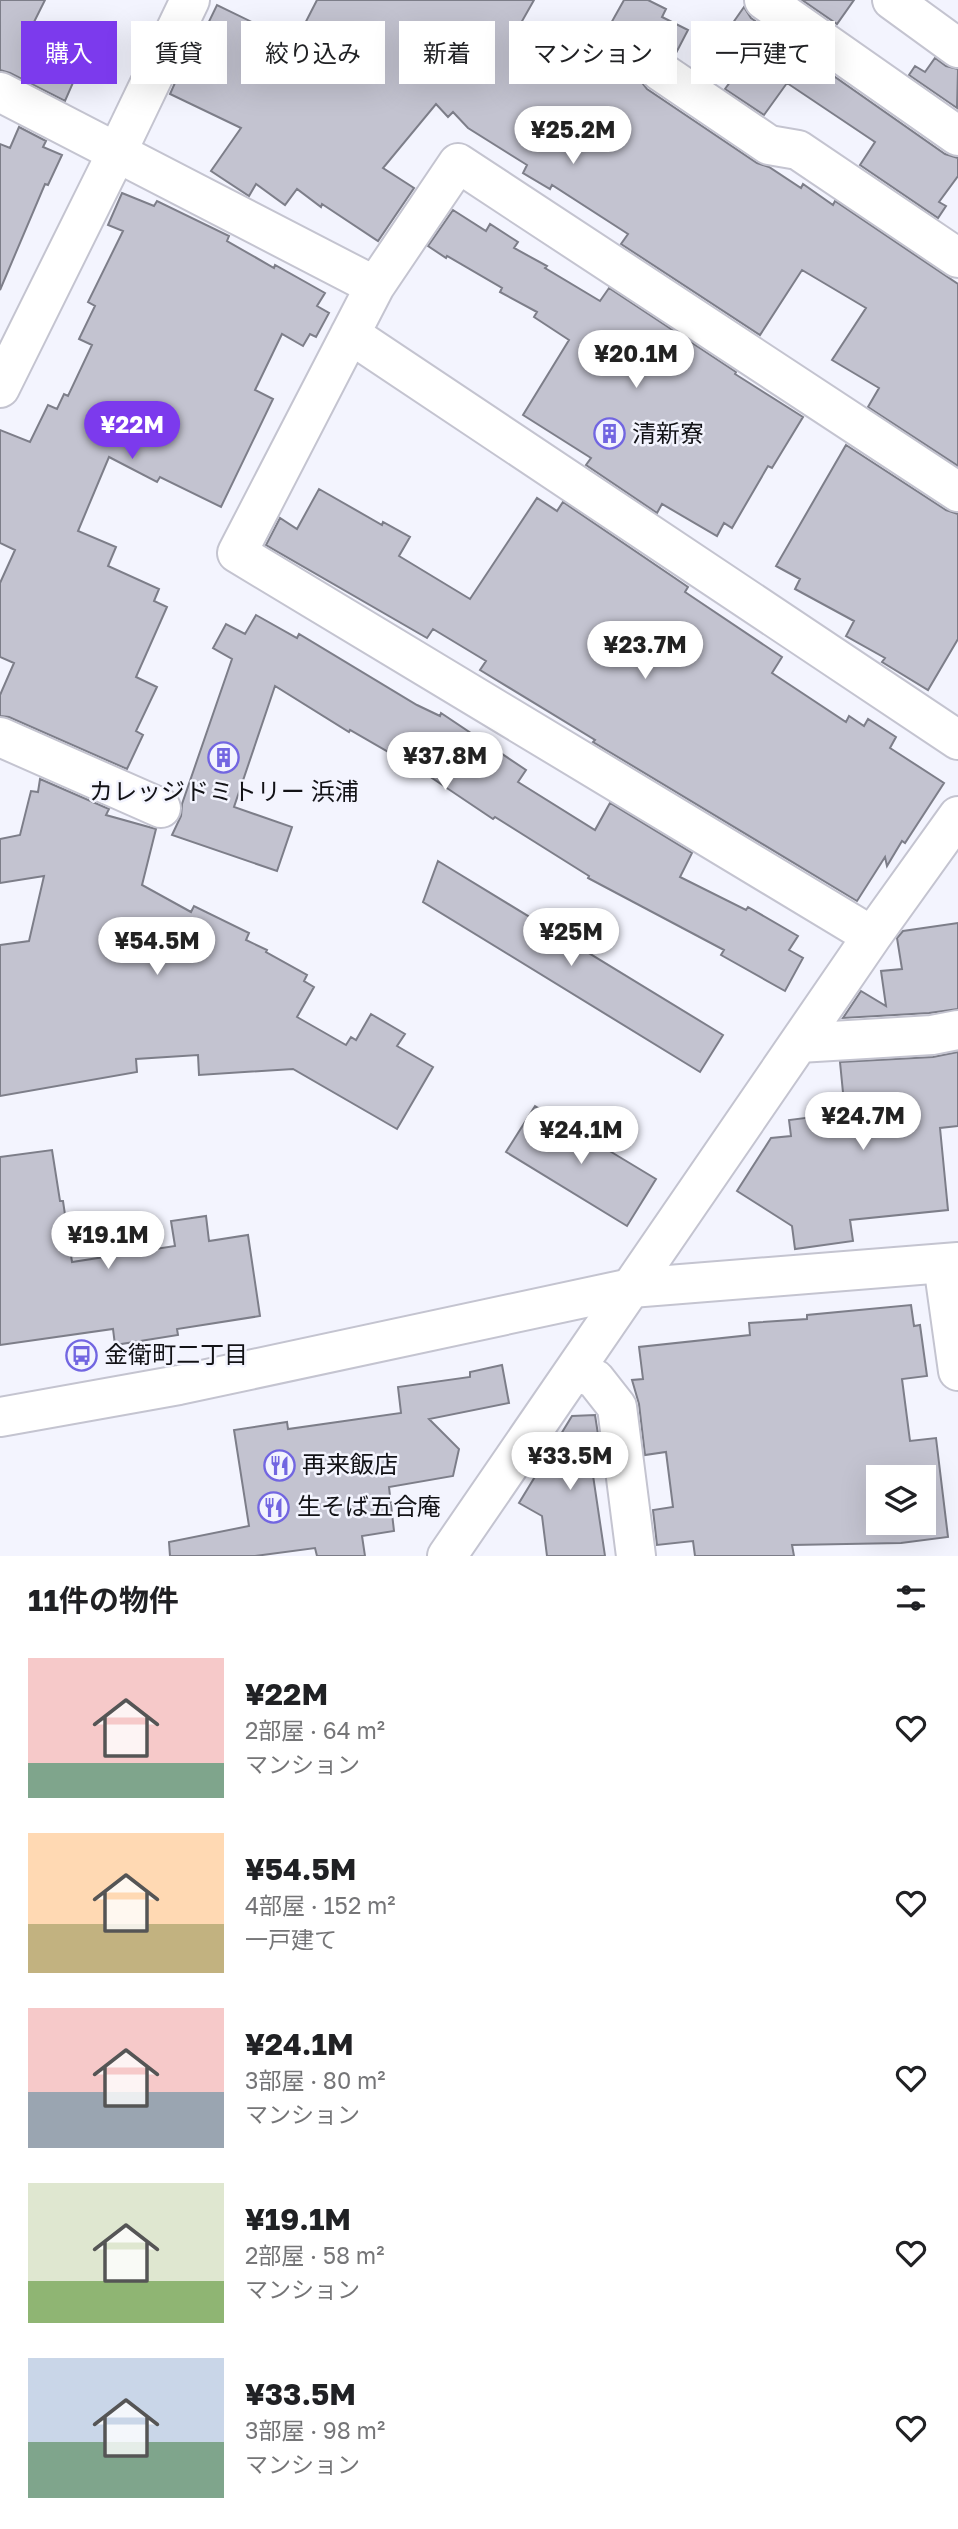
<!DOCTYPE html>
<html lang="ja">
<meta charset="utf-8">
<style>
:root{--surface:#fff;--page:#f6f6f6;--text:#202124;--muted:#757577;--accent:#7c3aed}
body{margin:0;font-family:"Golos Text","Noto Sans JP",sans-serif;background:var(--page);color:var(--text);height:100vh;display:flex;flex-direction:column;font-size:26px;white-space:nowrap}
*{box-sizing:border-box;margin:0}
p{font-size:23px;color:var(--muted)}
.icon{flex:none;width:38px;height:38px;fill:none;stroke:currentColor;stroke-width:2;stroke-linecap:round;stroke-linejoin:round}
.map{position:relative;height:1556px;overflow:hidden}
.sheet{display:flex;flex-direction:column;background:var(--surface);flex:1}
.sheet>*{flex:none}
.hud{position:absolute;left:21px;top:21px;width:917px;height:63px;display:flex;gap:14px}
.buttons{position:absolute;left:866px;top:1465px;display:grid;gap:14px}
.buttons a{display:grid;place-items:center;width:70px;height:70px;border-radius:0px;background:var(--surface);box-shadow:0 7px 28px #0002;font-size:35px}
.price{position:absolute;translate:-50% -60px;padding:0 16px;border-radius:24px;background:#fff;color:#222;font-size:23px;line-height:46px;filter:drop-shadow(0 2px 4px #0008)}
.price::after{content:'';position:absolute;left:50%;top:42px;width:21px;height:16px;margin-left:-10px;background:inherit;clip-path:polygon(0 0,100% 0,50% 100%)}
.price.on{background:var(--accent);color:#fff}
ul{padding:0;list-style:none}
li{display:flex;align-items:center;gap:21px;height:175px;padding:0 28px}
li span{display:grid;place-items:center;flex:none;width:196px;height:140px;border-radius:0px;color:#555}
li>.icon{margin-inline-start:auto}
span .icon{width:84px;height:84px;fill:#fffc;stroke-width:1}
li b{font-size:30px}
h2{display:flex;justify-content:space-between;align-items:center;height:84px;padding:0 28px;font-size:30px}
.pill{padding:0 24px;border-radius:0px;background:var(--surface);box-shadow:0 7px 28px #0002;font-size:24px;line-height:63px}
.pill.on{background:var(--accent);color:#fff}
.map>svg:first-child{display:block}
.building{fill:#c3c3d0;stroke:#7d7e89;stroke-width:2;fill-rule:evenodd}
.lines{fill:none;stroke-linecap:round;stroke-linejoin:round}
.minor-casing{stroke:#c4c4d0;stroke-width:42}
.tertiary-casing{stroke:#c4c4d0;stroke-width:42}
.minor{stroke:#fff;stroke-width:38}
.tertiary{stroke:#fff;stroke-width:38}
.labels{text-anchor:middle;stroke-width:5;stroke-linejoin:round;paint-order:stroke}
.poi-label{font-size:24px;fill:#121216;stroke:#f3f4fe;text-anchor:start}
</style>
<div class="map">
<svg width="958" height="1556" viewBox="0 0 958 1556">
<rect width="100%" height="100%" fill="#f3f4fe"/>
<path class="building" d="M0,0H45L32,26L95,56L83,82L75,78L65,101L10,73L0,70Z
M317,0H534L517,30L586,68L624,0H648L666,9L662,17L688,30L675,55L661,49L651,51L642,58L638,70L640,80L647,89L757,163L769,167L801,188L803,184L833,205L835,201L958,284V466L868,407L879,388L832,360L866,308L802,270L760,335L621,244L628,234L552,185L550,189L523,173L527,165L468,128L453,112L448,117L436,104L383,168L414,188L378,241L322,204L321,207L297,189L285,205L256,184L249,196L211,171L241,128L170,94L182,67L186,69L217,5L295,43Z
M802,0H854L837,24Z
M744,7L751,18L945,154L958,158V176L939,202L946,206L938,218L860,165L875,142L787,83L764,115L725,89L749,56L723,37Z
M935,58L946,66L958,69L957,108L909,75L915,66L925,72Z
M19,127L46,141L43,147L62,155L48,185L45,184L0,290V144L10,148Z
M122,193L154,206L157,201L229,236L227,241L274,268L275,265L325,293L317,306L329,313L316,337L310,334L303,346L282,334L255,390L273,399L221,507L160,477L157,482L109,457L78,531L116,547L108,566L159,589L154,601L167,607L136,677L157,687L136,731L143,735L127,769L9,717L0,716V695L14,663L0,657V583L15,550L0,543V430L30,442L48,405L57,409L64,394L68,396L92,345L79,339L95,306L88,302L123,231L108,225Z
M453,210L486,231L490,224L518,242L514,248L547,266L545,268L600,301L609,288L736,372L735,374L803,417L772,468L768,466L732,528L724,523L717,536L662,504L657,513L586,465L591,458L523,415L569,340L534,317L537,312L500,292L502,288L447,256L446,258L428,246Z
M846,445L946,510L958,514V639L928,690L882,662L885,658L846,636L854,621L795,589L800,579L776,566Z
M319,489L382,525L383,522L410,537L399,556L470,599L537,498L557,511L563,502L688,587L685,592L782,657L772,673L846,722L849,716L864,726L868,719L896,737L890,748L944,783L905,843L902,841L887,866L885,857L857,901L593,742L595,740L480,670L486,661L433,629L427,638L266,545L280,518L297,529Z
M256,615L297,638L299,634L417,705L440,716L441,713L526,770L518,782L595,830L610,803L692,853L680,877L746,910L748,907L798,936L789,950L803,958L785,991L721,955L724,950L588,878L589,876L495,817L493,819L423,772L350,730L349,732L275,686L234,807L292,827L277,871L172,835L181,816L182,804L232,659L213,648L226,624L245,634Z
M40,779L109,809L106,815L156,829L142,885L191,912L194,906L249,933L246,940L267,950L266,952L307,975L304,981L314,987L297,1017L346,1045L351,1037L356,1040L371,1014L405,1034L397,1046L433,1067L397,1129L293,1069L199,1075L198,1055L136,1059L137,1072L0,1096V945L29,941L44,876L0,883V839L20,835L31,791L38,792Z
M438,861L723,1035L700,1072L423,902Z
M958,923V1009L929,1013L843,1018L861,991L886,1006L881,971L902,969L897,938L903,931Z
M958,1052V1126L940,1128L948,1210L850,1220L853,1241L795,1249L792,1226L737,1191L771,1138L791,1136L789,1120L845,1113L840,1062L933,1057Z
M535,1106L656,1179L627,1226L506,1152Z
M52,1150L60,1201H63L72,1262L175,1246L171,1221L206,1216L209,1241L248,1235L260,1316L177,1329L178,1335L115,1345L113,1329L0,1345V1157Z
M911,1305L914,1326L920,1325L927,1376L902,1379L910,1441L936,1438L948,1537L901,1543L792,1545L794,1556H695L693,1541L657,1545L653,1510L673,1507L666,1452L645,1455L639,1404L632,1380L643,1379L639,1347L750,1335L749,1323L807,1319V1315ZM878,1477H924V1522H878Z
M502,1365L509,1403L429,1419L459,1449L453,1476L389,1487L394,1531L362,1536L365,1556H317L315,1548L255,1556H170L169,1542L249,1526L234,1430L287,1422L288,1429L401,1413L398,1387L470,1377V1372Z
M595,1415L602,1460L591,1462L605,1556H547L542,1516L519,1503L572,1416Z"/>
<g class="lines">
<defs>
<path id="minor" d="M764,0L958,136
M892,0L958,48
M660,71L769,145L798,150L958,258
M0,92L375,286L237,553L872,936
M375,286L458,163L958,492
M350,334L958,740
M0,388L117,152L190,0
M0,737L161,808
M799,1043L932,1035L958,1030
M943,1264L958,1371
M576,1371L595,1379L617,1407L636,1556
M447,1556L872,936L958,816"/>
<path id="tertiary" d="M0,1417L179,1385L631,1288L958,1262"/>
</defs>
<use href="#minor" class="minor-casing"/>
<use href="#tertiary" class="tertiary-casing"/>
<use href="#minor" class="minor"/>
<use href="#tertiary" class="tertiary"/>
</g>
<defs>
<symbol id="building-ring" viewBox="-11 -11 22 22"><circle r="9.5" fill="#f3f4fe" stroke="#7266e1" stroke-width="1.5"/><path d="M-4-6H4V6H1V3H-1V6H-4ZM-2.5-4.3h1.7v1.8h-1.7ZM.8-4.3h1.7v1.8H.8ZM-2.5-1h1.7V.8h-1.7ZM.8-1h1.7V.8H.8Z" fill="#7266e1"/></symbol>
<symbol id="bus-ring" viewBox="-11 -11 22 22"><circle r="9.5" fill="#f3f4fe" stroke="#7266e1" stroke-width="1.5"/><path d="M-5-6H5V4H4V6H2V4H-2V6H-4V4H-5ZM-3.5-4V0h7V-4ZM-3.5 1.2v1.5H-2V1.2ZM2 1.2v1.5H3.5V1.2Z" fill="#7266e1"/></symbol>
<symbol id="restaurant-ring" viewBox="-11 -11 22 22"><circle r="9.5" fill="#f3f4fe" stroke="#7266e1" stroke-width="1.5"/><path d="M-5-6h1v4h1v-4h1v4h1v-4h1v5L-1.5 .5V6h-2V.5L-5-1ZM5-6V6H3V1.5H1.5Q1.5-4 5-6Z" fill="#7266e1"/></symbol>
</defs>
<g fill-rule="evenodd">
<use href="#building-ring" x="592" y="416" width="35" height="35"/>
<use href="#building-ring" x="206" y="740" width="35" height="35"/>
<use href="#bus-ring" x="64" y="1338" width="35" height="35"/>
<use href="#restaurant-ring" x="262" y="1448" width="35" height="35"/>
<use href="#restaurant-ring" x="256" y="1490" width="35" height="35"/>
</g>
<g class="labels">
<g class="poi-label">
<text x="632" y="442">清新寮</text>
<text x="224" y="800" text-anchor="middle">カレッジドミトリー 浜浦</text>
<text x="104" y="1363">金衛町二丁目</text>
<text x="302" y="1473">再来飯店</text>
<text x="297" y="1515">生そば五合庵</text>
</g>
</g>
</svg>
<div class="buttons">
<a><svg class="icon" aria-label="layers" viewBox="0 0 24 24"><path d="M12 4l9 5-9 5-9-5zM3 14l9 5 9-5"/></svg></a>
</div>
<b class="price" style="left:573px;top:166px">¥25.2M</b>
<b class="price" style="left:636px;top:390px">¥20.1M</b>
<b class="price on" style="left:132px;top:461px">¥22M</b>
<b class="price" style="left:645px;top:681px">¥23.7M</b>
<b class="price" style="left:445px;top:792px">¥37.8M</b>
<b class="price" style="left:571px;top:968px">¥25M</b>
<b class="price" style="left:157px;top:977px">¥54.5M</b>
<b class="price" style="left:863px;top:1152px">¥24.7M</b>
<b class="price" style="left:581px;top:1166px">¥24.1M</b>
<b class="price" style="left:108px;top:1271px">¥19.1M</b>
<b class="price" style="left:570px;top:1492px">¥33.5M</b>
<div class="hud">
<a class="pill on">購入</a>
<a class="pill">賃貸</a>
<a class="pill">絞り込み</a>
<a class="pill">新着</a>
<a class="pill">マンション</a>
<a class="pill">一戸建て</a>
</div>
</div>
<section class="sheet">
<h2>11件の物件<svg class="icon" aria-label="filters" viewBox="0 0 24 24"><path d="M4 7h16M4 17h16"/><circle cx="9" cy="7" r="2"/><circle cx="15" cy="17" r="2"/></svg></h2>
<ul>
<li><span style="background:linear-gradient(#f6c9c9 75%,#7fa58c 0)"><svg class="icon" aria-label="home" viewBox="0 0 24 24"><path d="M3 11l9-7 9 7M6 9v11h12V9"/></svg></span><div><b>¥22M</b><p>2部屋 · 64 m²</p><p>マンション</p></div><svg class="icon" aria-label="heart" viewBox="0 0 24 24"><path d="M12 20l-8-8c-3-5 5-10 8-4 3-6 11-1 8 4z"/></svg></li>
<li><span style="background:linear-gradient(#ffd9b3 65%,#c2b280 0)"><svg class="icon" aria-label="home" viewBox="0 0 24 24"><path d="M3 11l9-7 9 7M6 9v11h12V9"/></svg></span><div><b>¥54.5M</b><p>4部屋 · 152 m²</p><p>一戸建て</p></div><svg class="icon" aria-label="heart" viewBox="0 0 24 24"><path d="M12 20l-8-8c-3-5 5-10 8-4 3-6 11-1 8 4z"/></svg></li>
<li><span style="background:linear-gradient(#f6c9c9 60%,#9aa5b1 0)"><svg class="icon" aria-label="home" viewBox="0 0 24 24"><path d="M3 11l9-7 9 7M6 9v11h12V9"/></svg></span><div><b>¥24.1M</b><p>3部屋 · 80 m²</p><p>マンション</p></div><svg class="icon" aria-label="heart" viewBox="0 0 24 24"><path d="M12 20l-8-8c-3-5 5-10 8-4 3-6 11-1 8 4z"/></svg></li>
<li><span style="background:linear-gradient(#dfe7d0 70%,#8fb573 0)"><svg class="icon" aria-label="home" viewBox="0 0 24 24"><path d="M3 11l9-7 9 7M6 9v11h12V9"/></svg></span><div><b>¥19.1M</b><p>2部屋 · 58 m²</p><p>マンション</p></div><svg class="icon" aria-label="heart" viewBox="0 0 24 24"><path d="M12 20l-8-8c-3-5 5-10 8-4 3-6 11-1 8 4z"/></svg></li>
<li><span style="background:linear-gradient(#c9d6e8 60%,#7fa58c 0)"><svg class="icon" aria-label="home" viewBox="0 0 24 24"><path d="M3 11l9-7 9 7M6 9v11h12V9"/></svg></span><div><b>¥33.5M</b><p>3部屋 · 98 m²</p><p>マンション</p></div><svg class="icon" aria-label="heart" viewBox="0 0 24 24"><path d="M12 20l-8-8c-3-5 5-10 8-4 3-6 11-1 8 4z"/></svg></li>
</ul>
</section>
